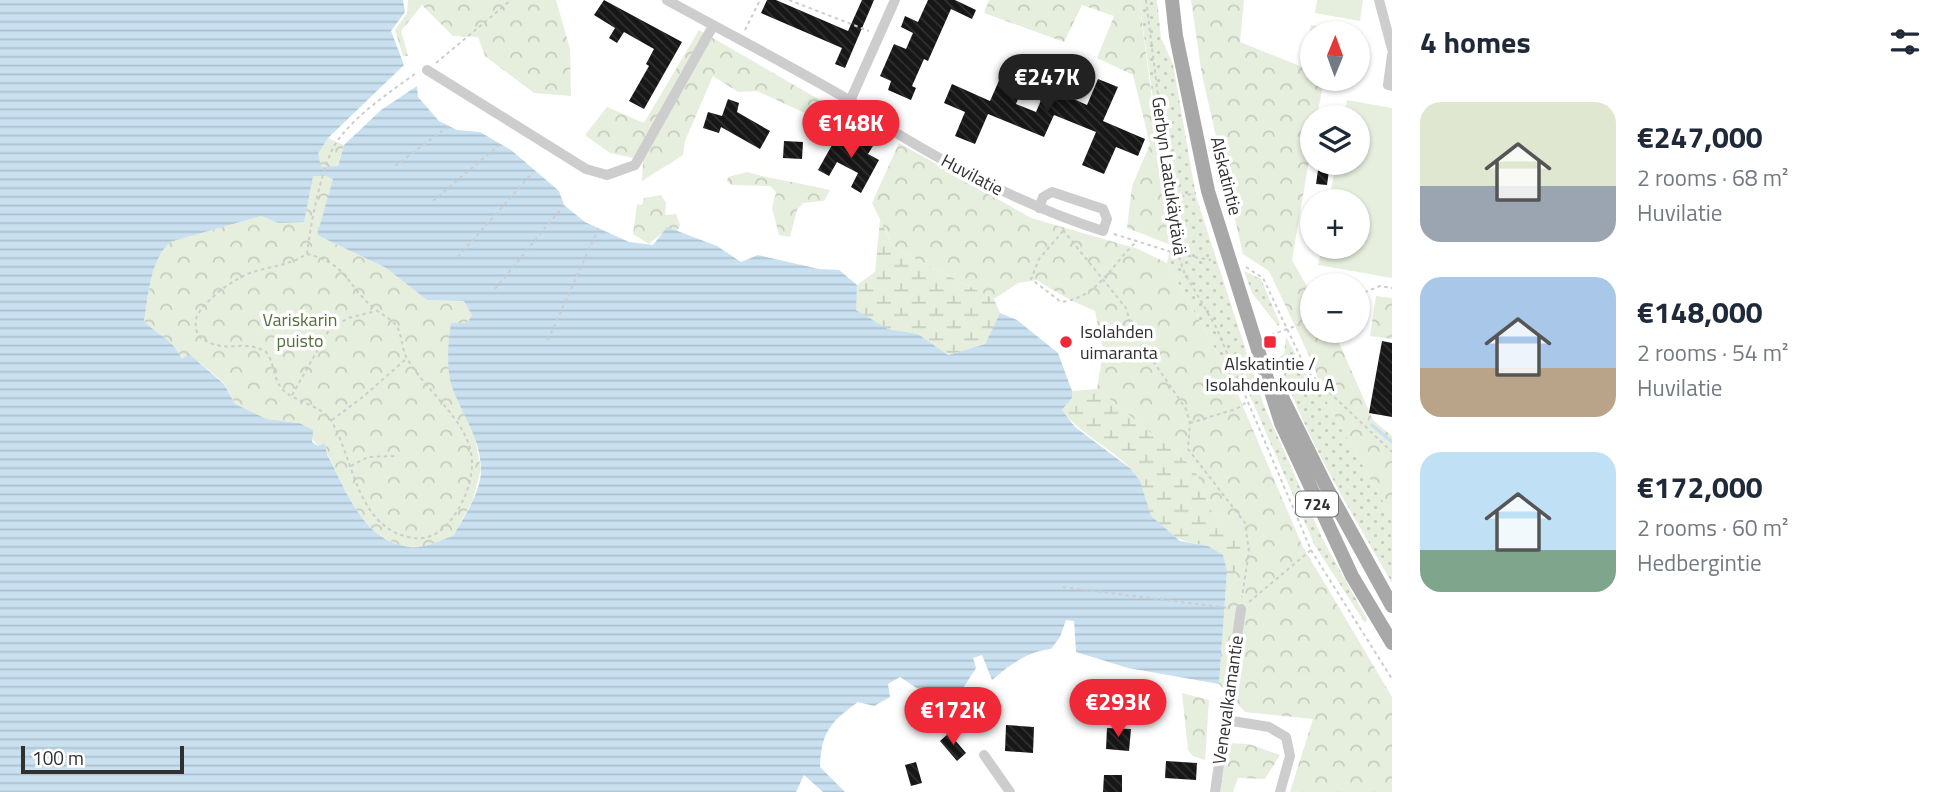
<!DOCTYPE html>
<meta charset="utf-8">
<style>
:root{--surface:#fff;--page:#f6f6f7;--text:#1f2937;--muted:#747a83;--accent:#f02938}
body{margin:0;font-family:"Titillium Web",sans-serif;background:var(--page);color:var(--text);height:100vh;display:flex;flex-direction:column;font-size:26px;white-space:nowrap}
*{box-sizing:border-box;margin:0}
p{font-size:23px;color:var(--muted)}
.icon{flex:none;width:38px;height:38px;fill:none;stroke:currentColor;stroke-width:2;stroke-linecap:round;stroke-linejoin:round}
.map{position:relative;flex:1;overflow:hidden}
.panel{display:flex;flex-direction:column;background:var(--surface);width:560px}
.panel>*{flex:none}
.needle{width:46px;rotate:1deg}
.controls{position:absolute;left:1300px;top:21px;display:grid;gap:14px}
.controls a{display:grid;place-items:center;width:70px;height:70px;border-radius:50%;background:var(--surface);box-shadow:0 2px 5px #0004;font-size:35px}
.scale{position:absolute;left:21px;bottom:18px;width:163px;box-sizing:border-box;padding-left:7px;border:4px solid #303030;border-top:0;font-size:19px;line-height:24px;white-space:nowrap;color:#303030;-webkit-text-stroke:5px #fff;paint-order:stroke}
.price{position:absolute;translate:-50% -60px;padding:0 16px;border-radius:24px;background:var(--accent);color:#fff;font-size:23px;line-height:46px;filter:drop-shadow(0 2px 4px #0008)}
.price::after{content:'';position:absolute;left:50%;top:42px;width:21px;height:16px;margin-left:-10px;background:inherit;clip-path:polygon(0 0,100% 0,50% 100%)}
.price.on{background:#222;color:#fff}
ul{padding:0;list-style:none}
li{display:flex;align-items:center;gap:21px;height:175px;padding:0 28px}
li span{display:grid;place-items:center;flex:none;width:196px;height:140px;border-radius:21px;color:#555}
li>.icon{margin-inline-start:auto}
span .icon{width:84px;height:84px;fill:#fffc;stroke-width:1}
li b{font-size:30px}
h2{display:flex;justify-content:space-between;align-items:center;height:84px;padding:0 28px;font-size:30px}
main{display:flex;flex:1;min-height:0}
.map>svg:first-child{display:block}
.grass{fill:url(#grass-dots)}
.forest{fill:url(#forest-crowns)}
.wetland{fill:url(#wetland-marsh)}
.pitch{fill:#e6eedd}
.water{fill:url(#water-rules);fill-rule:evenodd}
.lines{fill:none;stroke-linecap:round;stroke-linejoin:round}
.stream{stroke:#c8e0ef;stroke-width:3.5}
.building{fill:url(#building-back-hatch)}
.path{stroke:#cdcdcd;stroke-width:2;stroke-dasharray:3.5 3.5;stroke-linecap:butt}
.minor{stroke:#cdcdcd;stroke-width:10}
.major{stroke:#a8a8a8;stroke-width:14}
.poi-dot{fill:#f02938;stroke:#fff;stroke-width:2.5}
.labels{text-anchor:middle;stroke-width:7;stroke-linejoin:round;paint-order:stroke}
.shield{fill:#fff;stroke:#6e6e6e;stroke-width:2}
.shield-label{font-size:16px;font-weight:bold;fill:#303030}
.street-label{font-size:18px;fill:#303030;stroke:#fff}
.park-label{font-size:18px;fill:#536f3a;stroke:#fff}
.poi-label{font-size:18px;fill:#303030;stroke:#fff;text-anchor:start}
</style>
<main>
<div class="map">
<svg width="1392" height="792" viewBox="0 0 1392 792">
<defs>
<pattern id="grass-dots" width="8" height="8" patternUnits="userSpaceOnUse" patternTransform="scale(1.75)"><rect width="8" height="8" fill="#e6eedd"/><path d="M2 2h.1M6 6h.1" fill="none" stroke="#c6ccbe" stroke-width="1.8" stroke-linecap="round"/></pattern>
<pattern id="forest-crowns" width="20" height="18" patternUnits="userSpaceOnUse" patternTransform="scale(1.75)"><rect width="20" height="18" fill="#e6eedd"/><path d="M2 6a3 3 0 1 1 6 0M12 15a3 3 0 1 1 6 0" fill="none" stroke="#c6ccbe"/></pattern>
<pattern id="wetland-marsh" width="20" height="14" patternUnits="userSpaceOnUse" patternTransform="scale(1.75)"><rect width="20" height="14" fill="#e6eedd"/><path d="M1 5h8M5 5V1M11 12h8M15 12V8" fill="none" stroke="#c6ccbe"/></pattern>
<pattern id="water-rules" width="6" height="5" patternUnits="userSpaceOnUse" patternTransform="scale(1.75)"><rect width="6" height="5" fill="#c8e0ef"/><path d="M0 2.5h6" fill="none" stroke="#acc0cd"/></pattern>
<pattern id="building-back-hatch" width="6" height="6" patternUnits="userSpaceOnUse" patternTransform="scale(1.75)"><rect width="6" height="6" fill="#171717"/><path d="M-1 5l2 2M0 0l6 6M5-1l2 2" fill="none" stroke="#303030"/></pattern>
</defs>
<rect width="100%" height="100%" fill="#fff"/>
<path class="grass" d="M1139,0H1157L1161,38L1173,64L1196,196L1263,403L1323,540L1367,619L1365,623L1315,546L1247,389L1230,376L1167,263L1171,245L1167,199Z
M1244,271L1261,279L1280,324L1278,326L1252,293Z
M1286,337L1309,378L1323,395L1392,517V583C1350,510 1305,438 1278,358L1284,354Z"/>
<path class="forest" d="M408,0H556L570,49L571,96L534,93L485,56L478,37L453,36L422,5L401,31L408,56H403L395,30L407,13Z
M989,0H1139L1171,245L1127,228L1132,186L1150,144L1133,75L1097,58L1114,16L1082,5L1064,42L984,13Z
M1191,0H1244L1240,42L1312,71V79H1324L1317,117H1312V143L1292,260L1312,295V331H1334L1373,420L1392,436V517L1323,395L1314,366L1269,271L1243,254L1202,75Z
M699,30L846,115L835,127L757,91L738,92L713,76L685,141L683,155L642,181L643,160L610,153L585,135L607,107L644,123Z
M328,138L344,145L317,235L386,268L427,300L465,301L472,315L467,323L452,385L474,432L481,469L472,502L453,536C441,540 423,549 411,547C363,542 346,490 327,453L325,443L318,446L299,423L267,419L235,404L224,383L199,362L182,359C172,338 160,337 144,321C150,293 148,262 170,242L261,216L278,223L309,187L318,154Z
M899,143L1031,218L1138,249L1167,263L1230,376L1302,545L1392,697V792H1290L1313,719L1245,712L1219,684L1225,598L1235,578L1240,543L1212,512L1194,468L1097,389L1103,351L1095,311C1074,302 1055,292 1037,280L1018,283L994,299L894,248L872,203Z
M747,172C774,180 802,183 830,190L824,201L803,203L797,210L790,237L779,235L772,208L776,192L770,186L731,185L727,181L728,177Z
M661,195L666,203L665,215L676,214L680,225L677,231L668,228L649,244L633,234L637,204L642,205L644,198Z
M1376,296L1392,298V339L1370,336Z
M1182,693L1209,700L1205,760L1193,756L1188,750Z
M1227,743L1249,744L1280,755L1265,779L1238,778L1233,792H1219Z"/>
<path class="wetland" d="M880,220L894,248L994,299L1000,313L985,344L948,355L918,334L888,329L855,310L857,285L875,272Z
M1097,389L1194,468L1212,512L1241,543L1235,578L1225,598L1227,571L1208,546C1187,543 1158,535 1149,512C1144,498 1143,483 1133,471C1112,448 1082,436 1062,410L1072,398V391Z"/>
<path class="pitch" d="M1317,0H1363L1360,21L1315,13Z
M1311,25L1354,33H1312V53L1306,52Z
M1347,100L1392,108V278L1318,265L1322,247H1358V201H1329L1336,163H1358V117H1344Z"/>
<path class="water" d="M0,0H403L405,12L391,31L404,65L328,138L318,154L321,167L338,166L344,145L381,110L417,86L418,97L439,121L457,130L480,132L511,150L559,191L564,205L585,222L629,242L653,245L667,227L717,246L741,262L758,255L819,269L839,270L857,285L856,310L888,329L918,334L948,355L985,344L1000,313L1017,320L1058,353L1072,391V398L1062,410L1075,427L1131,469L1140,481L1151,516L1180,541L1208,546L1223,555L1227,571L1219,684L1128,668L1076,652L1074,621L1066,620L1060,637L1051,649C1026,652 1010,665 992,680L982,655L973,658L976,668L960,693L927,695L900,677L888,684L890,697L874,706L858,702C830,722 821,733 820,767L845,792H823L804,775L796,792H0ZM313,176H327L333,179L317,235L386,268L427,300L464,301L472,315L467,323H451C448,343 446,368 452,387C462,414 480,437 481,468C482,491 464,517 453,536C441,540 423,549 410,547C363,542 346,490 327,454L325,443L318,446L312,442L313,430L299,423L267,419L235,404L224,384L189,354L182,359C172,338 160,337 144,321C149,294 149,262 170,242L261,216L278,223L304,222Z"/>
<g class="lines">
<path class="stream" d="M1372,425L1392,442"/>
</g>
<path class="building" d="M604,0L682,42L644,109L629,101L649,66L646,64L654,49L624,32L617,43L609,38L615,28L594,15Z
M767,0H776L848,31L862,0H874L845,68L835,64L842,48L761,13Z
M928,0H955L976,10L972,19L951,9L928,61L924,59L912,86L916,88L911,100L888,90L891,81L880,76L894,44L906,49L913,33L901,27L905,16L918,22Z
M1005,67L1027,77L1016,104L1036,112L1055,68L1075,76L1067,96L1087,105L1098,79L1118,87L1103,121L1145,139L1138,156L1116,147L1104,174L1082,165L1096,132L1054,115L1044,137L988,114L975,144L955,136L965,112L944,103L952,84L990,101Z
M728,99L739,103L737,112L770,131L760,149L721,127L719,133L703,128L708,112L722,116Z
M853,135L873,146L868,154L879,160L861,193L851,187L858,173L837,162L829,176L818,170L837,136L849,143Z
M784,141L803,142L802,159L783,158Z
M1319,163H1330L1327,185L1316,184Z
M1382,341L1392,343V417L1369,413Z
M1006,725L1034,727L1033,753L1005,751Z
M1107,728L1131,729L1129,751L1106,749Z
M949,733L966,753L957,761L940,741Z
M1166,761L1197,763L1196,780L1165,778Z
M916,762L922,783L911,786L905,765Z
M1104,775H1122V792H1103Z"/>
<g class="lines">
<path class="path" d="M789,0L869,31
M1146,0L1178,254L1184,272L1216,327L1311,550L1392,679
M745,30L760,0
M436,63L511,0
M395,166L449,126
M1174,198L1196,193
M433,201L499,145
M1063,230L1126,308L1133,332L1186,409L1190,423L1188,449L1245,523L1249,551L1242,597
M1063,231L1039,259L1031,279L1061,302C1098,298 1112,264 1137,241
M1114,234L1178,254L1211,260
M307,254C349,264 346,286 375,309C382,315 390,318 396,325C403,335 401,350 408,360C440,411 498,437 459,508C449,525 435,541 413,538C357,529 355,463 332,422C322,405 297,403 283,390C273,380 275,363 266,352C241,337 227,357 198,336C196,328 194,321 198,314C207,299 233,279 250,273C270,266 288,266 307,254C310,227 322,161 338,140C358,113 389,93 416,73
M458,257L534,171
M1246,267L1263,278L1307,371L1392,452
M495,289L564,205
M1358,295L1380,286L1392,288
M548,340L599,227
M1270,342L1271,335L1312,320
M292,395L329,330L348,318L376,311
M332,420L364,396L406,359
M1190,423L1236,409L1247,402
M351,466L368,457L398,456
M1063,587L1228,608
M1249,602L1311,550"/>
<path class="minor" d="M667,0C727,33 789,65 849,100C862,108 874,119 888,128C955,169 1027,207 1103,231L1107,219L1103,209L1052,192L1043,197L1039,208
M1379,0L1392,49
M1392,55L1388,85L1392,86
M427,70L586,169L607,175L635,165L713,26
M850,101L895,0
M1226,720L1269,727L1286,737L1290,756L1280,792
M984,755L1010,792
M1215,792L1241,609"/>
<path class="major" d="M1172,0L1176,36L1208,191L1281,423L1352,576L1392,643
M1278,389L1328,490L1392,606"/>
</g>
<g class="poi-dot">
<circle cx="1066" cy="342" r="7"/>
<rect x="1263" y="335" width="14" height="14" rx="3.5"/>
</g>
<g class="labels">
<rect class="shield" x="1296" y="491.5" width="42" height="25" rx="5"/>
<g class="shield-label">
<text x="1317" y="510">724</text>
</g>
<g class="street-label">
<text transform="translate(972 175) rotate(28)" y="6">Huvilatie</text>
<text transform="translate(1169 176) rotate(82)" y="6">Gerbyn Laatukäytävä</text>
<text transform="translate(1226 176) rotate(76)" y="6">Alskatintie</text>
<text transform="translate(1228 700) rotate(-82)" y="6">Venevalkamantie</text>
</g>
<g class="park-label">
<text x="300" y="326">Variskarin<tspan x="300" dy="21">puisto</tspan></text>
</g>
<g class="poi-label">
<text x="1080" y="338">Isolahden<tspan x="1080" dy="21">uimaranta</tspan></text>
<text x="1270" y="370" text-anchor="middle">Alskatintie /<tspan x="1270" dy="21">Isolahdenkoulu A</tspan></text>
</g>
</g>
</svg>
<div class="controls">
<a><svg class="needle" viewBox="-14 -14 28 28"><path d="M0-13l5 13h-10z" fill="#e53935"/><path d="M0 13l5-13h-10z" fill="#747a83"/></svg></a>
<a><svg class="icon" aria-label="layers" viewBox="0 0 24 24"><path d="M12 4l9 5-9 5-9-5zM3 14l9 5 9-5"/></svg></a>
<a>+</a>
<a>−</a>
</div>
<div class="scale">100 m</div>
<b class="price on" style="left:1047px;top:114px">€247K</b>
<b class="price" style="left:851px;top:160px">€148K</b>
<b class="price" style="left:1118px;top:739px">€293K</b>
<b class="price" style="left:953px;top:747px">€172K</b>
</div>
<section class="panel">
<h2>4 homes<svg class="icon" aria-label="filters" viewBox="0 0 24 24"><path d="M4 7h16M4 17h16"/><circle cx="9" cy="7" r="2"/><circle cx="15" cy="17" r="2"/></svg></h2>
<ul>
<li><span style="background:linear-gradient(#dfe7d0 60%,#9aa5b1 0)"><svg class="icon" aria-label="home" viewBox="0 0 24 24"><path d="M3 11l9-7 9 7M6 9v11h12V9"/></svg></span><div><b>€247,000</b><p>2 rooms · 68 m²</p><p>Huvilatie</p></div></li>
<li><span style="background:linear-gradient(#a9c7e8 65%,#b9a48a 0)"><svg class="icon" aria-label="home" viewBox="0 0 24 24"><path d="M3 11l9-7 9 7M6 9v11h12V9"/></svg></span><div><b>€148,000</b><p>2 rooms · 54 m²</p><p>Huvilatie</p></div></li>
<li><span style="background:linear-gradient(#bfe0f5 70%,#7fa58c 0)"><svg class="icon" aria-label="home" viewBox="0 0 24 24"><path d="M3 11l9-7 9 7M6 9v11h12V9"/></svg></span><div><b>€172,000</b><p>2 rooms · 60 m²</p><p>Hedbergintie</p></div></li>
</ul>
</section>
</main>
